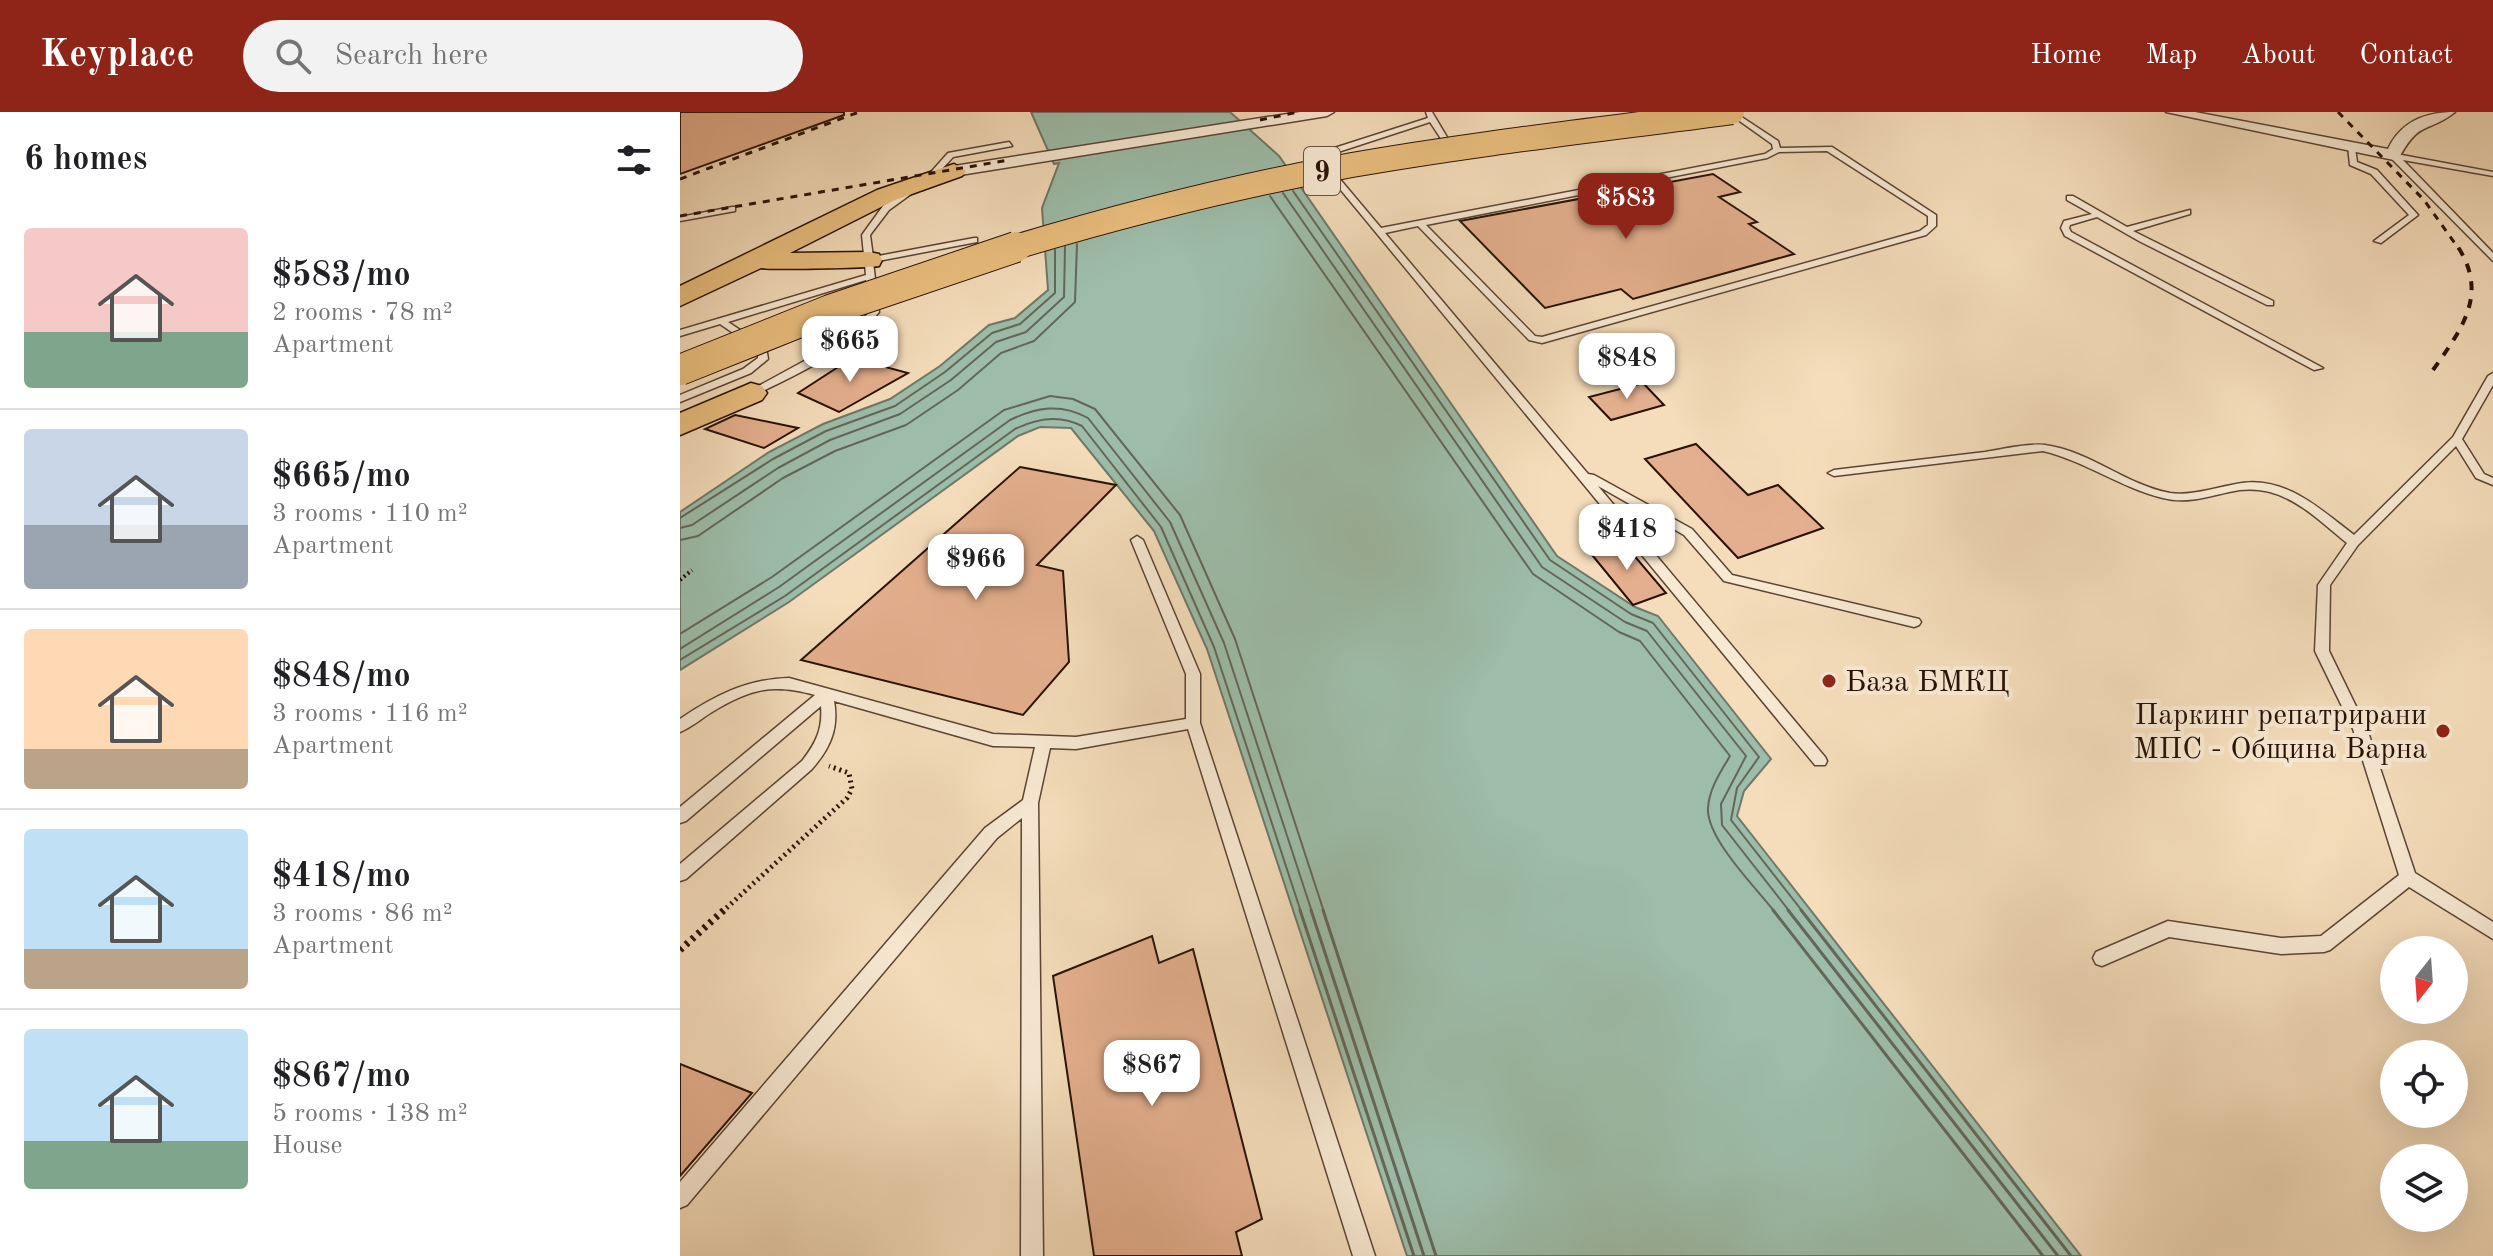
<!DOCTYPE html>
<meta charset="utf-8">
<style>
:root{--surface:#fff;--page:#f2f2f2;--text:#202124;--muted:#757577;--line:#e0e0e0;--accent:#8f2418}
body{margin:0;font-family:"Old Standard TT",serif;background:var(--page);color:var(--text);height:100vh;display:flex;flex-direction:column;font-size:30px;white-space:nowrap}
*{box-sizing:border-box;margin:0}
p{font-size:26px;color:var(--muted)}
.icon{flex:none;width:44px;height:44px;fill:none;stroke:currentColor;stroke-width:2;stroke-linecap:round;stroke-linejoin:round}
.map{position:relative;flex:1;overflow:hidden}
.details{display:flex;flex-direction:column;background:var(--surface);width:680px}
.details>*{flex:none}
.needle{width:52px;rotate:197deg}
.tools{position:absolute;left:1700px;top:824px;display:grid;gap:16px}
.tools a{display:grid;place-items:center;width:88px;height:88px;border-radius:50%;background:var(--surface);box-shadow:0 8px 32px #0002;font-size:40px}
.price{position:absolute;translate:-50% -68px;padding:0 18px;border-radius:16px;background:#fff;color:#222;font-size:26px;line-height:52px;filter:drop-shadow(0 2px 4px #0008)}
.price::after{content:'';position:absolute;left:50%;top:48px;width:24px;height:18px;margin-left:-12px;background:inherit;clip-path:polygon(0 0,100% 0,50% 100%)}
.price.on{background:var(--accent);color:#fff}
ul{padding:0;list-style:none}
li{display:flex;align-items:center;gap:24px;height:200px;padding:0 24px}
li+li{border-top:2px solid var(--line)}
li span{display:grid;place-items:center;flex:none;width:224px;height:160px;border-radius:8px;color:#555}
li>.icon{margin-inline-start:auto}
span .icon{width:96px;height:96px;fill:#fffc;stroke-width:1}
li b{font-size:34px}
h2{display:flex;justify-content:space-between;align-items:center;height:96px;padding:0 24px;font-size:34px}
header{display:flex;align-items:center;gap:48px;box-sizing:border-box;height:112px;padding:0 40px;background:var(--accent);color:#fff}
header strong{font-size:38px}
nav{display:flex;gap:44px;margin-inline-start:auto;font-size:28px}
.search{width:560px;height:72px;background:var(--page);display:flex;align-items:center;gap:20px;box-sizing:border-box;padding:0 28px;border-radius:44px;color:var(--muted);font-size:30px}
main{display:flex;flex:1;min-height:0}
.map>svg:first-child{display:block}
.water{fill:#9dbdaa;stroke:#6f7869;stroke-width:2}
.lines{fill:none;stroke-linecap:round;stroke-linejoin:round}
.shore-far1{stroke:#636758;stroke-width:2}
.shore{stroke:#636758;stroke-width:3}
.building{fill:#e4af8e;stroke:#291107;stroke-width:2}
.service-casing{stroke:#5c4434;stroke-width:3}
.minor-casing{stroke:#5c4434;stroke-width:3}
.trunk-casing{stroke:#291107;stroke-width:3}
.path-far2{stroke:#291107;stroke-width:4;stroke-dasharray:2 3;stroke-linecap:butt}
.path-far1{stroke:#291107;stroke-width:5;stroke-dasharray:2 4;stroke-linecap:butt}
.path{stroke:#291107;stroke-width:7;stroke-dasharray:3 5;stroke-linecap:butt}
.service{fill:#f8e9d3;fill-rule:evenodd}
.minor{fill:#f8e9d3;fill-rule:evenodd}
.trunk{fill:#eabe7e;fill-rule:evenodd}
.rail-far1{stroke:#291107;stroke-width:3;stroke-dasharray:7 7;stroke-linecap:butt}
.rail{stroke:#291107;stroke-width:4;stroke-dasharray:9 9;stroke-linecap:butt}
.trunk-bridge-far1-casing{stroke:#291107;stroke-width:26;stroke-linecap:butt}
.trunk-bridge-casing{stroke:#291107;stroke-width:32;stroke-linecap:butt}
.trunk-bridge-far1{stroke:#eabe7e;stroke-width:24}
.trunk-bridge{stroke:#eabe7e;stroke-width:30}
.poi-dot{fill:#8f2418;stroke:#f8e9d3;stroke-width:3}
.labels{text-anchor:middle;stroke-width:8;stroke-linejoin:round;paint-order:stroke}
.shield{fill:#f8e9d3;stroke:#675244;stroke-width:2}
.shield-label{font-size:28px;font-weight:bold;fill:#291107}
.poi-label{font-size:30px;fill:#291107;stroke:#f8e9d3;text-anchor:start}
</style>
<header>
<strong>Keyplace</strong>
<div class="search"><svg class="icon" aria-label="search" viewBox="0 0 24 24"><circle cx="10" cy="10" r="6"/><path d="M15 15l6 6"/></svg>Search here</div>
<nav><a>Home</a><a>Map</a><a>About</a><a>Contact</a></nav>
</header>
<main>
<section class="details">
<h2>6 homes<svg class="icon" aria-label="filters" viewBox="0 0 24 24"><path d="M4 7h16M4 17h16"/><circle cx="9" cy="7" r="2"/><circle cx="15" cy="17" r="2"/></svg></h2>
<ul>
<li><span style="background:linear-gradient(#f6c9c9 65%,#7fa58c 0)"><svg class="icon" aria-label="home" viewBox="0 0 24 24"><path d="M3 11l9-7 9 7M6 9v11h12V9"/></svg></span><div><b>$583/mo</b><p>2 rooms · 78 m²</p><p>Apartment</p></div></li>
<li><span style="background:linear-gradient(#c9d6e8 60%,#9aa5b1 0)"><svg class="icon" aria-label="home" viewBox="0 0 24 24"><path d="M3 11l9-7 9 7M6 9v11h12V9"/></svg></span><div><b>$665/mo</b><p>3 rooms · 110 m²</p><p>Apartment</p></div></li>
<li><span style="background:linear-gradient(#ffd9b3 75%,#b9a48a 0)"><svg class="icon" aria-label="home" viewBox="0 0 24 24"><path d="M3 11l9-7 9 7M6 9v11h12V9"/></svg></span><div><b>$848/mo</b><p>3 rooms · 116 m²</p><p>Apartment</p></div></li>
<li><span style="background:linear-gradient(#bfe0f5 75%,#b9a48a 0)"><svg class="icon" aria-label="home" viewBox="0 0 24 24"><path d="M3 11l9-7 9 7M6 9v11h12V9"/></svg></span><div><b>$418/mo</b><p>3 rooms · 86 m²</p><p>Apartment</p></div></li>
<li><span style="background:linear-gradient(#bfe0f5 70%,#7fa58c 0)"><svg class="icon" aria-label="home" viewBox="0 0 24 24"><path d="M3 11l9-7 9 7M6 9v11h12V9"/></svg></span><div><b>$867/mo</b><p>5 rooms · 138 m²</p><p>House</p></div></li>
</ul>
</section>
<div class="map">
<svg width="1813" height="1144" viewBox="0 0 1813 1144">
<rect width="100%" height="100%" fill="#f5ddbb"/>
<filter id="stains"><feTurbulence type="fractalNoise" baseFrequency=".0025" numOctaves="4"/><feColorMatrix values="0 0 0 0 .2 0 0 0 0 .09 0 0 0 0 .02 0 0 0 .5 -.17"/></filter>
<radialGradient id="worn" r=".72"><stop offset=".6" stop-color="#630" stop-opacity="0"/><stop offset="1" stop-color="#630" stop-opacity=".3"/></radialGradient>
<path class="water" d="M351,0H550L599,44L877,444L955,495L978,504L1091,647L1064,679L1057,704L1401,1144H727L527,537L474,419L391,316L360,315L338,324L109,490L0,558V400L89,340L143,312L210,287L260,254L309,213L335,206L368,178L362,96L379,51L374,52Z"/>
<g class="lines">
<path class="shore-far1" d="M613,79L870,448L951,502L973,511L1079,645L1057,676L1051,708L1123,800
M603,81L862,455L945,510L967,519L1066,644L1041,692L1042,713L1110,800
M590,84L853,462L939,520L960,529L1050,644C1041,659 1029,677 1028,696C1026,726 1076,776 1095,800
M0,406L93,347L146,319L215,294L265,260L312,221L340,212L375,181V138
M0,416L12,413L98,356L150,328L220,302L271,268L316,230L346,220L384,185L385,135
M0,428L18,424L103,366L155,339L226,313L278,278L321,241L354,229L395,190L397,132
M0,522L92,465L324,298L370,284L393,287L415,297L500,403L555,527L644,800
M0,537L99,475L330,308C357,295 381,291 408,306L490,410L544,531L632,800
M0,548L105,484L335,317C357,306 379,302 402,314L481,415L534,535L621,800"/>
<path class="shore" d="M620,798L734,1144
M631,798L744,1144
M643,798L756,1144
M1093,798L1363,1144
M1108,798L1378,1144
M1121,798L1391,1144"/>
</g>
<path class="building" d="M0,0H164V3L0,62Z
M1033,62L1060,80L1039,85L1077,110L1069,112L1114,142L953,187L941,177L865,196L780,109Z
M172,246L228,261L159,300L118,281Z
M963,271L984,293L931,308L909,285Z
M55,303L118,316L84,336L25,317Z
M1016,332L1068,383L1098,373L1143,416L1058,446L965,347Z
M340,355L436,373L357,453L383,459L389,550L343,603L121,548Z
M940,427L986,481L953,493L908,438Z
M472,824L479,851L513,837L582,1107L556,1120L562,1144H414L373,864Z
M0,952L72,981L0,1064Z"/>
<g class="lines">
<defs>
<path id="service" d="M746,0H752L777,42H771L750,10L652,42L659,66L701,116L1085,42L1093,37L1092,32L1047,0H1054L1098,29L1100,36L1152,35L1256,103V114L1246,123L862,231L849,228L738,114L705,121L908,362L914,363L1012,417L1052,463L1239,507L1241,510L1239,513L1234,515L1044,469L1004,423L918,374L1145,645L1147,649L1145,653H1135L651,66L645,39L748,6ZM1147,39L1248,104V113L1240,119L862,225L855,224L746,113L1087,46L1099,40Z
M329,30L332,34L273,45L262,57H273V61H256L252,59L268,41Z
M1668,34L1675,36L1677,50L1697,58L1738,103L1701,131L1694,129L1729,103L1691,62L1670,53Z
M1711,41L1813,60V64L1723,48L1813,141V149L1711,46Z
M231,75L238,77L209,98L190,123L193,145L294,126H297V130L193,150L199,200C167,242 116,262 71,285L67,286L62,283L150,235L180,211L189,200L186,168L48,210L86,235L88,247L71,261L0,290V283L63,257L78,246V238L40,212L0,224V218L186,163L182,123L203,94Z
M1387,84H1393L1447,115L1510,98V102L1453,119L1593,189V193H1587L1459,129L1417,105L1390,113L1389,116L1391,120L1643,256L1634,258L1385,124L1381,116L1384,109L1412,102L1387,88Z
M52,95H55V99L0,109V105Z
M1813,261V273L1782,327L1804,362L1813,366V373L1796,366L1776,334L1678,433L1650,473L1649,539L1687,617L1735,761L1813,810V827L1729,775L1650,838L1644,840L1601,842L1489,825L1422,854L1416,852L1413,846L1416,840L1488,809L1601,826L1641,824L1719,763L1673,617L1635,539L1638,473L1667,431C1630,401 1600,368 1549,380C1527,385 1505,392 1483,386C1441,376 1405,349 1363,339L1154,364L1148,361L1154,358C1204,352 1255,346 1305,340C1324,337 1347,331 1365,333C1410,339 1446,373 1490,381C1512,384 1534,376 1556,372C1603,362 1639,396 1674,423L1773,325L1808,264Z
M457,424L463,428L520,562V611L695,1144H673L508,617L396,637L370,636L358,691L363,1144H341L342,706L317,726L7,1093L0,1096V1070L305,716L343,688L355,635L313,634L154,589C159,617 150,636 132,657L6,767L0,769V752L122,649C136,631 143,617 141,594L6,709L0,711V695L135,583C92,571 70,577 32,600C22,606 12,615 0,620V607C34,584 67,567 109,566L313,622L396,625L506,607V562L451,428Z"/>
<path id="minor" d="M620,0H654L647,4L274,64L266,59L274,54Z
M1486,0H1515L1708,37C1721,9 1746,0 1775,0C1747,22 1740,7 1719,46L1714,48Z"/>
<path id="trunk" d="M274,52L286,59L282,64L215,88L110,141L189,140L199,142L202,148L199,154C188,156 87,158 81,156L0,194V174L197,78Z
M71,271L82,274L87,281L82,288L0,323V301Z"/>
</defs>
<use href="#service" class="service-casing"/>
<use href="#minor" class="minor-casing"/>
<use href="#trunk" class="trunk-casing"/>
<path class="path-far2" d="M0,468L12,458"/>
<path class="path-far1" d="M42,800L167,686L172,677L169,661L149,654"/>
<path class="path" d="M0,838L44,798"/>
<use href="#service" class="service"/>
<use href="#minor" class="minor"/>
<use href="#trunk" class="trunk"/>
<path class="rail-far1" d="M1658,0L1744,88L1779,137
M580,8L618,0
M0,67L179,0
M0,104L329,48"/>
<path class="rail" d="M1753,258C1781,218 1809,183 1778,135"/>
<defs>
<path id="trunk-bridge-far1" d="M329,137C442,103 556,74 672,53C798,31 925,17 1052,0"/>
<path id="trunk-bridge" d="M0,258L150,198L336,135"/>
</defs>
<use href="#trunk-bridge-far1" class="trunk-bridge-far1-casing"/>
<use href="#trunk-bridge" class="trunk-bridge-casing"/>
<use href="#trunk-bridge-far1" class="trunk-bridge-far1"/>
<use href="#trunk-bridge" class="trunk-bridge"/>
</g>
<g class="poi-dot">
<circle cx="1149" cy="569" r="8"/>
<circle cx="1763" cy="619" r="8"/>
</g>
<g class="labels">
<rect class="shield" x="624" y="35" width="36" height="48" rx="6"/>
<g class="shield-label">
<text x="642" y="69">9</text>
</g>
<g class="poi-label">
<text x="1165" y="579">База БМКЦ</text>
<text x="1747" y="612" text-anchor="end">Паркинг репатрирани<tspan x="1747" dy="34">МПС - Община Варна</tspan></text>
</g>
</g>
<rect width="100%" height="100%" filter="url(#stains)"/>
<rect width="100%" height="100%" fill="url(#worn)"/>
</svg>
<div class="tools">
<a><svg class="needle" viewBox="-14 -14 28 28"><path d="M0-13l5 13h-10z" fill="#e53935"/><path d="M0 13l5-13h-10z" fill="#757577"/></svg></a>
<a><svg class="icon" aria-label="locate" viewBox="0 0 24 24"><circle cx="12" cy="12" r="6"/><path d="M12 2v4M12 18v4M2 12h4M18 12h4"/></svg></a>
<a><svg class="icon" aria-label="layers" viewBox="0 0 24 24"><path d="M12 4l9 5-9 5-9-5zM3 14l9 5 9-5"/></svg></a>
</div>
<b class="price on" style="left:946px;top:129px">$583</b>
<b class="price" style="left:170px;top:272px">$665</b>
<b class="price" style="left:947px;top:289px">$848</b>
<b class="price" style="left:947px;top:460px">$418</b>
<b class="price" style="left:296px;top:490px">$966</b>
<b class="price" style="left:472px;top:996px">$867</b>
</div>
</main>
